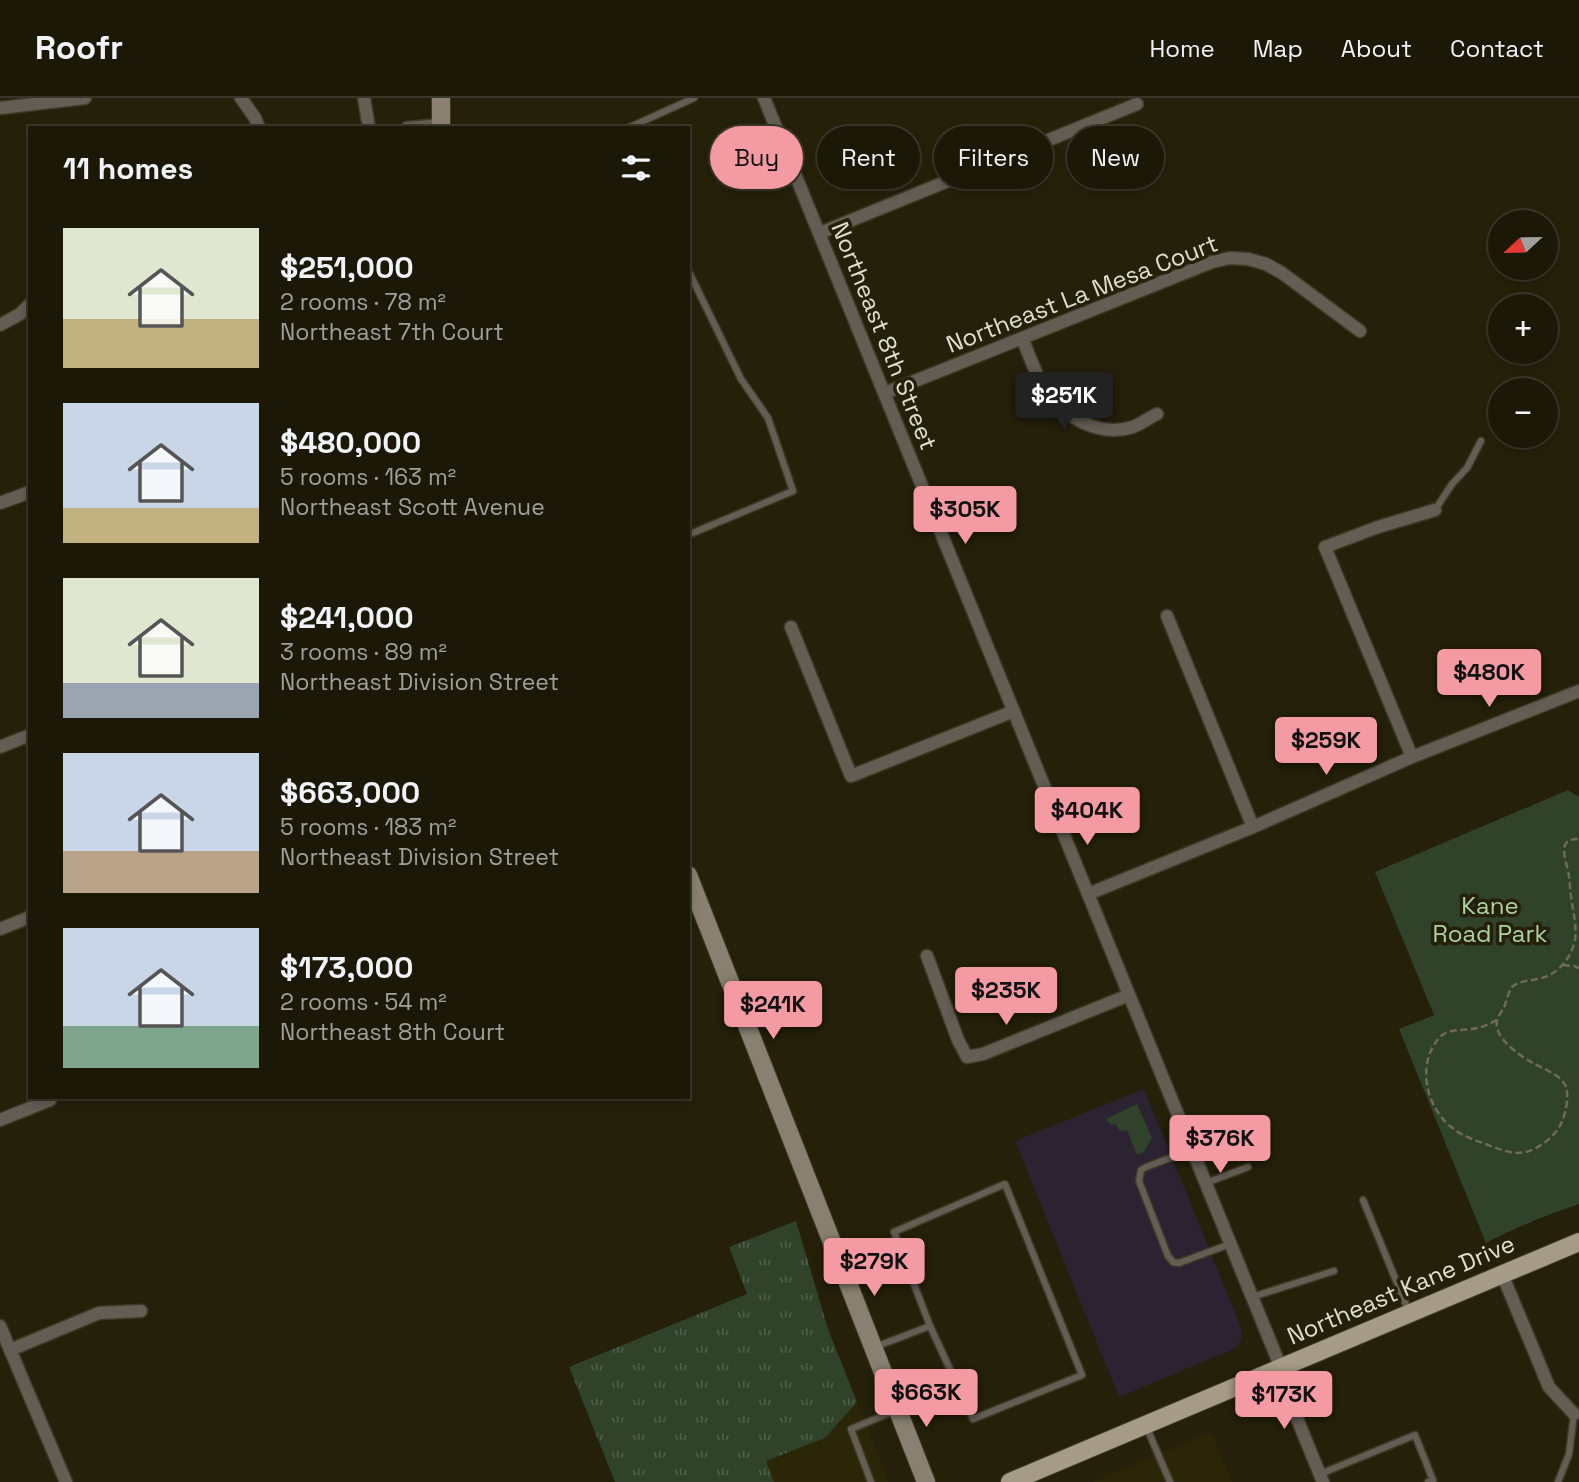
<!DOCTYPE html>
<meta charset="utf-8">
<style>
:root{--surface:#1b1808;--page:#282516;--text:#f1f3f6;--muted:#a0a09c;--line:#393729;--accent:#f49aa3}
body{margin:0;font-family:"Space Grotesk",sans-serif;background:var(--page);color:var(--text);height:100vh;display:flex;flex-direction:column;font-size:26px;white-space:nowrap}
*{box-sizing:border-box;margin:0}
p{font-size:23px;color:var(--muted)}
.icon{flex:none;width:38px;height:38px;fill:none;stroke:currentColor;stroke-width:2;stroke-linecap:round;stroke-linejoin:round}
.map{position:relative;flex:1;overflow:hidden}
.details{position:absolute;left:28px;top:28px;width:662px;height:973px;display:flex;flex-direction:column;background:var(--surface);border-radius:0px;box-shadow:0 4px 10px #0003,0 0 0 2px var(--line)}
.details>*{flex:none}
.guide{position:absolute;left:710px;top:28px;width:665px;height:63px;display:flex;gap:14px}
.needle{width:46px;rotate:248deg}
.fabs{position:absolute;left:1488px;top:112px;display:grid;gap:14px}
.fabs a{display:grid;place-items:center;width:70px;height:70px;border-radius:50%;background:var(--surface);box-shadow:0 4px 10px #0003,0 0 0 2px var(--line);font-size:35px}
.price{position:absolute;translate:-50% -60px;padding:0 16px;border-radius:7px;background:var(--accent);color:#111;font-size:23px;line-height:46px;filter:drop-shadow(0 2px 4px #0008)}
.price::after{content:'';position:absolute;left:50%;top:42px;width:21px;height:16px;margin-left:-10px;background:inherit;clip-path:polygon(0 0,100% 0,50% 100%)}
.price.active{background:#222;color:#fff}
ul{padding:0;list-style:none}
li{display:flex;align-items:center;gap:21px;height:175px;padding:0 35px}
li span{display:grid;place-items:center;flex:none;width:196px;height:140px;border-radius:0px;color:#555}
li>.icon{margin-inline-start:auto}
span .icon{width:84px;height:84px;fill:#fffc;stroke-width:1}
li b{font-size:30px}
h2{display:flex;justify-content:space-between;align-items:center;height:84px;padding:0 35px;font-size:30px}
.chip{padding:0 24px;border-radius:32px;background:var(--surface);box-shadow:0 4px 10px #0003,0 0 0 2px var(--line);font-size:24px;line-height:63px}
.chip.active{background:var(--accent);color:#111}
header{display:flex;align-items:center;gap:42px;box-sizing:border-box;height:98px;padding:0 35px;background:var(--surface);border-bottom:2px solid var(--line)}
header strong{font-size:33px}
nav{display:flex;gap:38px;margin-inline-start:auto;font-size:24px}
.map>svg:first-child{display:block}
.built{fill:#2b2608}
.education{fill:#2b2332}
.grass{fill:url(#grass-tufts)}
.park{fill:#31422b}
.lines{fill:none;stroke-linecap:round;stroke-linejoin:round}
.lane-casing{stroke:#3e3b26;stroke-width:9}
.street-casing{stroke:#3e3b26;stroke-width:15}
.secondary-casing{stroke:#3e3b26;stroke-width:20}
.primary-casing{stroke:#3e3b26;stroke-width:20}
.path{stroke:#6e6a58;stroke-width:2.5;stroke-dasharray:7 3.5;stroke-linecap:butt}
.lane{stroke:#635d54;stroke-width:6}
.street{stroke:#635d54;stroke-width:12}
.secondary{stroke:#898071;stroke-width:18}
.primary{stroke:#a69b87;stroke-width:18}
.labels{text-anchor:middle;stroke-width:7;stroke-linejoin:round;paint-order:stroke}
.street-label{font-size:24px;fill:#e0ded1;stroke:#24200a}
.park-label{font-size:24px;fill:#acd2a0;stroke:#24200a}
</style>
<header>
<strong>Roofr</strong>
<nav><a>Home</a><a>Map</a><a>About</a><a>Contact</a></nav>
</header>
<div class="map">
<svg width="1579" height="1384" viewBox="0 0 1579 1384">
<defs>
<pattern id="grass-tufts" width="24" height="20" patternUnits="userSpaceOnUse" patternTransform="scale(1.75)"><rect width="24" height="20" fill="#31422b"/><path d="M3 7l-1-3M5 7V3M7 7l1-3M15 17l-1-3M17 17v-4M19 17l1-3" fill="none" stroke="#4f5d49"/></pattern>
</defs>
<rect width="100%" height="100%" fill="#24200a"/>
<path class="built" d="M857,1304L889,1384H774L765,1363L825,1340Z
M1211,1334L1232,1384H1093Z"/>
<path class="education" d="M1144,991L1241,1229L1242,1238L1238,1247L1234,1251L1119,1299L1015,1043Z"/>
<path class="grass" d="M796,1123L828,1231L857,1304L825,1340L766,1363L774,1384H615L569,1269L747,1196L729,1149Z"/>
<path class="park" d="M1568,692L1579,699V1106C1547,1117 1516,1129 1486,1145L1399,931L1434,917L1375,774Z
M1137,1006L1152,1040L1144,1054L1137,1057L1127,1032L1120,1033L1115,1026L1112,1027L1106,1021Z"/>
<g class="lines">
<defs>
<path id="lane" d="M628,30L694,0
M688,172L741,281L768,320L793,393L688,437
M1435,412L1452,386L1467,370L1481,343
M1192,1052L1146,1069L1141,1072L1139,1083L1168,1158L1173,1164L1179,1165L1230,1146
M1206,1085L1248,1069
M1363,1102L1409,1214
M1252,1199L1334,1173
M875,1249L930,1228L894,1134L1005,1086L1082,1277L973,1321L930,1228
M1146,1328L1170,1384
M1320,1376L1415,1337L1433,1382L1428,1384
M871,1384L851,1331L897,1312
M1558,1384L1569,1356L1574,1316"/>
<path id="street" d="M241,0L255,20L259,30
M364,0L369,30
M764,0L1281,1270L1287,1296L1323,1384
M0,10L85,0
M407,30L441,27
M820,135L1137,6
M0,227L20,216L30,206
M1022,240C1029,256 1035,275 1044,290C1060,318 1100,340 1133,329C1141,326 1149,320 1157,316
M885,295L1212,164L1230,160L1248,161L1266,166L1282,175L1360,233
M0,405L30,394
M1167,518L1253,729
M791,529L851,678L1014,613
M0,649L30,637
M1412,659L1325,449L1378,429L1435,412
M1088,796L1253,729L1412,659L1579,593
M0,831L30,819
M927,858L958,942L967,959L983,956L1129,897
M0,1022L50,1002
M1502,1176L1549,1289L1574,1316
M0,1228L66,1384
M10,1252L99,1215L141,1213"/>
<path id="secondary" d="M441,30V0
M688,777L926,1384"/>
<path id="primary" d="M1010,1384L1579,1144"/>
</defs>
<use href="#lane" class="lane-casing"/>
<use href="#street" class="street-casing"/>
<use href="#secondary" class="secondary-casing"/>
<use href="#primary" class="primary-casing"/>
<path class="path" d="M1563,867L1574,868L1579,870
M1497,922C1490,925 1484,929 1477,930C1466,933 1450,930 1441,938C1416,963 1425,1007 1450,1028C1461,1038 1475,1042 1488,1047C1502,1052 1515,1058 1529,1053C1543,1048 1558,1036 1563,1021C1566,1013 1569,998 1566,989C1562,977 1543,971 1533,965C1520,958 1493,939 1497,923C1498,918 1502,913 1504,909C1507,903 1508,894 1512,889C1518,883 1529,883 1537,881C1557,878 1571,861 1575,842C1577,827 1573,813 1571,799C1570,792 1570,785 1569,778C1568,769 1562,756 1565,747C1568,741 1574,741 1579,741"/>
<use href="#lane" class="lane"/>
<use href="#street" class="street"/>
<use href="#secondary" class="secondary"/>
<use href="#primary" class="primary"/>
</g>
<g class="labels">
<g class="street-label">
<text transform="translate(1082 196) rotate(-21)" y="8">Northeast La Mesa Court</text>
<text transform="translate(884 238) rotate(68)" y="8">Northeast 8th Street</text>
<text transform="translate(1401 1192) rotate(-23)" y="8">Northeast Kane Drive</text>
</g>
<g class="park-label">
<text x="1490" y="816">Kane<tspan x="1490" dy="28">Road Park</tspan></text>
</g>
</g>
</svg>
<div class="fabs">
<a><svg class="needle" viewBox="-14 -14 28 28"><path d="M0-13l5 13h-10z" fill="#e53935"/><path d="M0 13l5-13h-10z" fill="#a0a09c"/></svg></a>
<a>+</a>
<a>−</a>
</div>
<b class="price active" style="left:1064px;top:334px">$251K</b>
<b class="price" style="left:965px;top:448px">$305K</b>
<b class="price" style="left:1489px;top:611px">$480K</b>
<b class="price" style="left:1326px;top:679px">$259K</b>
<b class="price" style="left:1087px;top:749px">$404K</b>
<b class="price" style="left:1006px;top:929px">$235K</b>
<b class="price" style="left:773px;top:943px">$241K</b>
<b class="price" style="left:1220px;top:1077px">$376K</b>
<b class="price" style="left:874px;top:1200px">$279K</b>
<b class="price" style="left:926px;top:1331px">$663K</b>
<b class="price" style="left:1284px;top:1333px">$173K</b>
<div class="guide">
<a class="chip active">Buy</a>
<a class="chip">Rent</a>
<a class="chip">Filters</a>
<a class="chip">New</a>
</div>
<section class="details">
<h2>11 homes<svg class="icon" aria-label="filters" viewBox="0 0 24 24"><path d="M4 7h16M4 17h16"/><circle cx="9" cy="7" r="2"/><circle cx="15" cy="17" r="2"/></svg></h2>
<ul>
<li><span style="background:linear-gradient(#dfe7d0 65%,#c2b280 0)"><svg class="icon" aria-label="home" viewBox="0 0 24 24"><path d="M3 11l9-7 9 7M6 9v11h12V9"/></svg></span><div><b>$251,000</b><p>2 rooms · 78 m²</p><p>Northeast 7th Court</p></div></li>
<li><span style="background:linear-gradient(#c9d6e8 75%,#c2b280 0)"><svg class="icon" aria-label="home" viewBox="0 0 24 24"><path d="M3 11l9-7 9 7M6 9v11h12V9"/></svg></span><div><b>$480,000</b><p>5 rooms · 163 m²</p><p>Northeast Scott Avenue</p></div></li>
<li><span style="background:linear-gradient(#dfe7d0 75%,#9aa5b1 0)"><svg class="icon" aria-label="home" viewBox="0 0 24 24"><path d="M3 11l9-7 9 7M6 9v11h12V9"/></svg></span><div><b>$241,000</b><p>3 rooms · 89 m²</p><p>Northeast Division Street</p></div></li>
<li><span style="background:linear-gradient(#c9d6e8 70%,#b9a48a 0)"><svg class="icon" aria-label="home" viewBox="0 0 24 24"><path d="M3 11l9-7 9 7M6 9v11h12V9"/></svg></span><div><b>$663,000</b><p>5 rooms · 183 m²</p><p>Northeast Division Street</p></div></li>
<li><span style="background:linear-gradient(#c9d6e8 70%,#7fa58c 0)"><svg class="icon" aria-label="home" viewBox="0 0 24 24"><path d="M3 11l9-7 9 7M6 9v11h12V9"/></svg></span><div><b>$173,000</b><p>2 rooms · 54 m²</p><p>Northeast 8th Court</p></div></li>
</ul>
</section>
</div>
